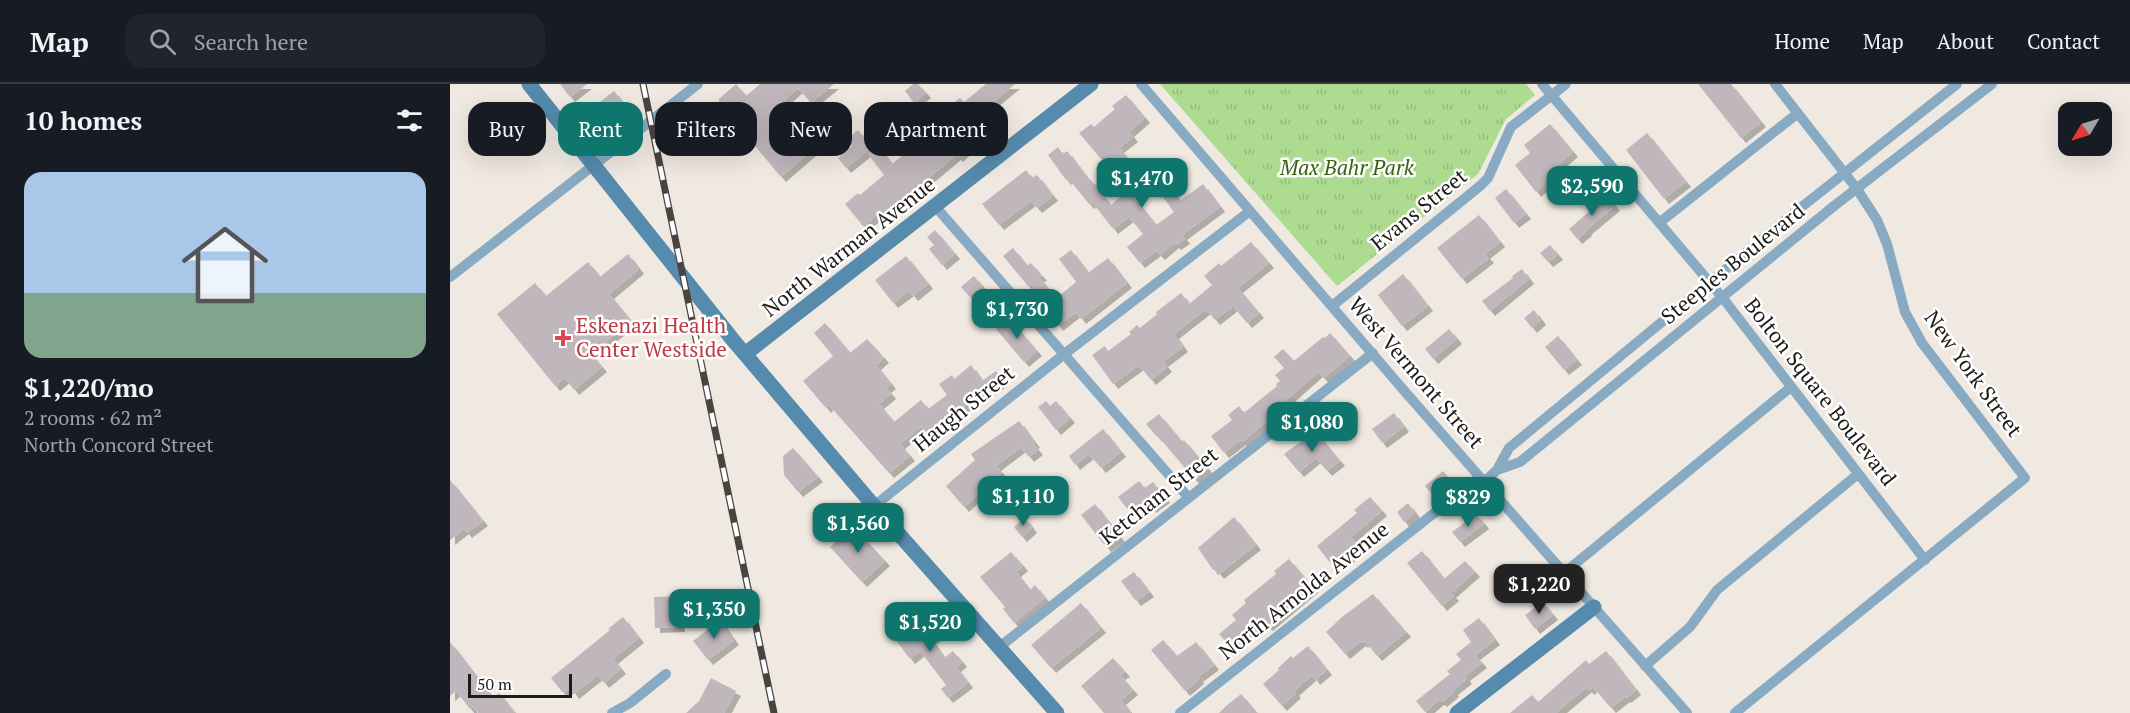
<!DOCTYPE html>
<meta charset="utf-8">
<style>
:root{--surface:#171b24;--page:#20242c;--text:#f1f3f6;--muted:#9ea1a6;--line:#363941;--accent:#0f766e}
body{margin:0;font-family:"PT Serif",serif;background:var(--page);color:var(--text);height:100vh;display:flex;flex-direction:column;font-size:22px;white-space:nowrap}
*{box-sizing:border-box;margin:0}
p{font-size:20px;color:var(--muted)}
.icon{flex:none;width:33px;height:33px;fill:none;stroke:currentColor;stroke-width:2;stroke-linecap:round;stroke-linejoin:round}
.map{position:relative;flex:1;overflow:hidden}
.panel{display:flex;flex-direction:column;background:var(--surface);width:450px}
.panel>*{flex:none}
.banner{position:absolute;left:18px;top:18px;width:570px;height:54px;display:flex;gap:12px}
.needle{width:39px;rotate:232deg}
.fabs{position:absolute;left:1608px;top:18px;display:grid;gap:12px}
.fabs a{display:grid;place-items:center;width:54px;height:54px;border-radius:12px;background:var(--surface);box-shadow:0 6px 24px #0002;font-size:30px}
.scale{position:absolute;left:18px;bottom:15px;width:104px;box-sizing:border-box;padding-left:6px;border:3px solid #1d1b18;border-top:0;font-size:16px;line-height:21px;white-space:nowrap;color:#1d1b18;-webkit-text-stroke:4px #fff;paint-order:stroke}
.price{position:absolute;translate:-50% -51px;padding:0 14px;border-radius:12px;background:var(--accent);color:#fff;font-size:20px;line-height:39px;filter:drop-shadow(0 2px 3px #0008)}
.price::after{content:'';position:absolute;left:50%;top:36px;width:18px;height:14px;margin-left:-9px;background:inherit;clip-path:polygon(0 0,100% 0,50% 100%)}
.price.active{background:#222;color:#fff}
ul{padding:0;list-style:none}
li{display:grid;align-content:center;gap:12px;height:318px;padding:0 24px}
li+li{border-top:2px solid var(--line)}
li span{display:grid;place-items:center;height:186px;border-radius:18px;color:#555}
li>.icon{margin-inline-start:auto}
span .icon{width:108px;height:108px;fill:#fffc;stroke-width:1}
li b{font-size:26px}
h2{display:flex;justify-content:space-between;align-items:center;height:72px;padding:0 24px;font-size:26px}
.pill{padding:0 21px;border-radius:18px;background:var(--surface);box-shadow:0 6px 24px #0002;font-size:21px;line-height:54px}
.pill.active{background:var(--accent);color:#fff}
header{display:flex;align-items:center;gap:36px;box-sizing:border-box;height:84px;padding:0 30px;background:var(--surface);border-bottom:2px solid var(--line)}
header strong{font-size:28px}
nav{display:flex;gap:33px;margin-inline-start:auto;font-size:21px}
.search{width:420px;height:54px;background:var(--page);display:flex;align-items:center;gap:15px;box-sizing:border-box;padding:0 21px;border-radius:18px;color:var(--muted);font-size:22px}
main{display:flex;flex:1;min-height:0}
.map>svg:first-child{display:block}
.grass{fill:url(#grass-tufts)}
.building{fill:#c0b7bd;filter:url(#shadow)}
.lines{fill:none;stroke-linecap:round;stroke-linejoin:round}
.street{stroke:#88abc3;stroke-width:10}
.secondary{stroke:#568bae;stroke-width:15}
.rail-casing{stroke:#484541;stroke-width:7}
.rail{stroke:#fff;stroke-width:4.5;stroke-dasharray:14;stroke-linecap:butt}
.health-dot{fill:#e0444e;stroke:#fff;stroke-width:2}
.labels{text-anchor:middle;stroke-width:5;stroke-linejoin:round;paint-order:stroke}
.park-label{font-size:21px;font-style:italic;fill:#386113;stroke:#fff}
.street-label{font-size:21px;fill:#1d1b18;stroke:#fff}
.health-label{font-size:21px;fill:#be3a42;stroke:#fff;text-anchor:start}
</style>
<header>
<strong>Map</strong>
<div class="search"><svg class="icon" aria-label="search" viewBox="0 0 24 24"><circle cx="10" cy="10" r="6"/><path d="M15 15l6 6"/></svg>Search here</div>
<nav><a>Home</a><a>Map</a><a>About</a><a>Contact</a></nav>
</header>
<main>
<section class="panel">
<h2>10 homes<svg class="icon" aria-label="filters" viewBox="0 0 24 24"><path d="M4 7h16M4 17h16"/><circle cx="9" cy="7" r="2"/><circle cx="15" cy="17" r="2"/></svg></h2>
<ul>
<li><span style="background:linear-gradient(#a9c7e8 65%,#7fa58c 0)"><svg class="icon" aria-label="home" viewBox="0 0 24 24"><path d="M3 11l9-7 9 7M6 9v11h12V9"/></svg></span><div><b>$1,220/mo</b><p>2 rooms · 62 m²</p><p>North Concord Street</p></div></li>
</ul>
</section>
<div class="map">
<svg width="1680" height="629" viewBox="0 0 1680 629">
<defs>
<pattern id="grass-tufts" width="24" height="20" patternUnits="userSpaceOnUse" patternTransform="scale(1.5)"><rect width="24" height="20" fill="#addb90"/><path d="M3 7l-1-3M5 7V3M7 7l1-3M15 17l-1-3M17 17v-4M19 17l1-3" fill="none" stroke="#94bb7b"/></pattern>
<filter id="shadow"><feDropShadow dx="5" dy="5" stdDeviation="0" flood-color="#0004"/></filter>
</defs>
<rect width="100%" height="100%" fill="#f0e9e1"/>
<path class="grass" d="M710,0H1076L1085,11L1056,35L1028,90L887,202Z"/>
<path class="building" d="M110,0H137L120,13Z
M286,0L296,12L310,0H384L361,19L348,4L331,19L368,61L331,93L269,19V15Z
M463,0H468L476,9L464,19L455,7Z
M536,0H565L542,19L548,26L545,28L550,34L508,73L506,71L449,119L437,127H432L413,142L395,120L408,109L410,111L434,91L418,70L428,62L442,80L468,59L470,62L505,33L497,24L510,14L514,18Z
M1248,0H1281L1311,38L1291,54Z
M164,7L180,28L151,51L135,30Z
M676,11L695,34L679,48L683,53L669,64L687,85L673,96L654,72L651,75L629,49L641,40L644,43L665,25L662,22Z
M434,20L443,31L432,41L423,30Z
M1100,40L1123,68L1108,81L1110,84L1096,95L1098,98L1086,108L1065,81L1080,69L1074,61Z
M408,46L422,63L396,84L388,74L402,62L396,56Z
M1197,49L1236,98L1214,115L1176,66Z
M608,63L613,70L617,67L639,96L640,95L661,121L678,106L706,141L724,128L701,97L710,90L730,117L753,100L770,123L732,151L735,155L726,161L724,159L710,171L706,167L690,179L677,163L693,150L679,133L663,145L642,118L639,120L618,94L616,96L598,71Z
M576,86L582,94L587,91L603,112L587,124L581,117L549,141L532,120Z
M1056,105L1076,130L1064,139L1045,114Z
M1157,112L1165,122L1136,146L1137,147L1127,155L1119,145Z
M1029,131L1050,158L1035,170L1039,174L1012,195L987,164Z
M485,146L505,170L492,181L479,165L484,161L477,153Z
M801,158L819,179L788,204L809,229L797,239L783,222L765,236L756,225L724,250L733,263L713,278L717,283L701,296L689,281L663,300L642,271L655,262L658,267L681,250L679,248L687,241L690,244L707,230L706,228L731,209L739,220L762,201L754,192L769,179L771,182Z
M1100,161L1108,171L1098,178L1090,169Z
M563,164L577,182L581,179L592,192L589,193L604,213L608,210L609,212L626,198L609,175L621,166L638,189L658,174L677,199L631,235L626,228L608,242L581,200L578,202L553,172Z
M178,170L189,185L159,210L181,237L141,270L152,283L124,306L115,294L105,302L47,230L85,199L96,212L138,178L150,193Z
M456,172L478,200L463,212L459,207L443,219L425,196Z
M1072,185L1079,195L1040,227L1032,217L1063,194L1062,192Z
M953,190L978,222L952,242L928,211Z
M524,192L532,202L519,212L511,203Z
M1084,226L1091,236L1082,244L1074,234Z
M559,234L587,267L574,278L546,245Z
M375,239L400,269L417,255L434,274L426,281L441,300L436,304L441,310L429,320L444,338L471,316L478,325L497,311L489,300L502,291L504,295L521,281L532,297L546,287L553,297L503,330L505,333L480,354L471,343L450,360L460,372L439,389L379,321L376,324L353,297L383,272L364,249Z
M999,245L1007,255L983,275L975,265Z
M880,249L900,272L874,294L868,288L833,319L836,322L792,358L791,356L774,369L761,352L782,336L778,331L789,322L794,329L827,302L826,300L830,297L825,291L834,284L824,273L833,265L844,277L873,253L875,254Z
M1108,252L1127,276L1114,286L1095,263Z
M596,317L600,322L606,317L620,334L606,346L588,323Z
M944,329L954,343L932,359L922,345Z
M709,330L732,358L734,356L758,385L745,396L708,352L707,353L696,340Z
M569,337L585,359L583,360L588,366L579,373L571,363L546,382L552,389L514,423L496,402L525,376L521,370Z
M653,345L671,368L651,384L639,370L625,381L619,372Z
M865,347L890,377L877,387L866,374L849,388L834,370Z
M343,364L368,393L348,408L334,391L333,372Z
M993,387L1005,402L987,416L975,402Z
M0,396L33,437L17,449L14,445L0,456Z
M689,397L695,404L703,398L715,414L701,424L697,418L681,430L668,413Z
M920,413L932,427L901,453L910,464L885,485L867,462L907,429L904,426Z
M958,419L965,429L954,438L947,428Z
M645,420L670,453L656,463L631,431Z
M1026,430L1034,440L1010,458L1002,448Z
M784,433L806,461L769,490L765,485L763,486L748,464Z
M575,434L582,444L572,453L564,443Z
M403,442L435,477L412,498L380,463Z
M972,467L994,495L1015,477L1025,488L1001,509L1004,512L992,522L957,479Z
M561,468L573,482L566,488L580,506L585,501L595,514L564,539L553,525L555,523L530,493Z
M839,475L863,504L818,542L812,538L782,565L769,550L786,536L782,531L796,519L794,516L826,490L824,487Z
M684,488L699,508L686,517L671,497Z
M923,510L956,548L927,572L915,557L913,559L911,557L895,570L876,548L892,533Z
M229,512L230,543L205,544L204,513Z
M1093,518L1103,531L1085,545L1075,531Z
M631,519L651,544L601,584L581,561Z
M459,532L468,545L479,536L489,550L481,555L494,574L503,567L512,578L506,583L518,599L498,614L491,605L496,601L470,567L460,575L439,547Z
M173,533L189,554L163,575L171,585L154,599L148,591L124,610L120,604L113,609L101,594L160,546L158,545Z
M1029,534L1045,556L1025,571L1032,579L1015,592L1017,595L1003,606L1004,608L992,618L989,616L975,628L966,617L1000,590L997,587L1011,576L1006,570L1021,558L1013,546Z
M270,536L284,556L258,576L243,557Z
M713,556L727,572L746,558L764,581L748,593L749,595L735,607L701,566Z
M0,558L43,614L49,609L65,629H28L23,623L20,625L6,607L0,612Z
M858,562L877,586L865,596L862,591L844,607L846,609L832,622L813,600L829,586L828,584L841,572L843,574Z
M1156,567L1186,606L1176,614L1175,613L1161,624L1143,603L1139,606L1137,603L1106,629H1060L1082,611L1088,618L1136,576L1139,580Z
M663,574L675,588L670,591L683,606L671,616L681,629H654L631,602Z
M261,594L286,607L274,629H236L249,617Z
M791,610L807,629H769L776,622Z"/>
<g class="lines">
<path class="street" d="M691,0L957,310L1237,629
M1092,0L1272,213L1475,476
M485,122L739,414
M1209,139L1348,29
M0,193L248,0
M882,222L1030,102L1038,94L1061,43L1116,0
M1047,386L1059,364L1344,129L1507,0
M1034,398L1047,386L1070,378L1384,122L1542,0
M424,422L608,275L800,127
M1114,489L1341,303
M548,564L923,269
M1195,582L1240,543L1267,506L1408,390
M162,629L180,619L216,590
M730,629L1030,393
M1285,629L1575,394L1472,259L1455,228L1437,160L1427,136L1407,105L1325,0"/>
<path class="secondary" d="M79,0L283,256L424,422L607,629
M295,270L641,0
M1007,629L1144,523"/>
<defs>
<path id="rail" d="M193,0L324,629"/>
</defs>
<use href="#rail" class="rail-casing"/>
<use href="#rail" class="rail"/>
</g>
<path class="health-dot" d="M110 245h6v6h6v6h-6v6h-6v-6h-6v-6h6z"/>
<g class="labels">
<g class="park-label">
<text x="897" y="91">Max Bahr Park</text>
</g>
<g class="street-label">
<text transform="translate(969 126) rotate(-39)" y="7">Evans Street</text>
<text transform="translate(399 163) rotate(-38)" y="7">North Warman Avenue</text>
<text transform="translate(1283 180) rotate(-39)" y="7">Steeples Boulevard</text>
<text transform="translate(966 289) rotate(49)" y="7">West Vermont Street</text>
<text transform="translate(1523 290) rotate(54)" y="7">New York Street</text>
<text transform="translate(1370 308) rotate(52)" y="7">Bolton Square Boulevard</text>
<text transform="translate(514 325) rotate(-39)" y="7">Haugh Street</text>
<text transform="translate(709 412) rotate(-38)" y="7">Ketcham Street</text>
<text transform="translate(854 507) rotate(-38)" y="7">North Arnolda Avenue</text>
</g>
<g class="health-label">
<text x="126" y="249">Eskenazi Health<tspan x="126" dy="24">Center Westside</tspan></text>
</g>
</g>
</svg>
<div class="fabs">
<a><svg class="needle" viewBox="-14 -14 28 28"><path d="M0-13l5 13h-10z" fill="#e53935"/><path d="M0 13l5-13h-10z" fill="#9ea1a6"/></svg></a>
</div>
<div class="scale">50 m</div>
<b class="price" style="left:692px;top:125px">$1,470</b>
<b class="price" style="left:1142px;top:133px">$2,590</b>
<b class="price" style="left:567px;top:256px">$1,730</b>
<b class="price" style="left:862px;top:369px">$1,080</b>
<b class="price" style="left:573px;top:443px">$1,110</b>
<b class="price" style="left:1018px;top:444px">$829</b>
<b class="price" style="left:408px;top:470px">$1,560</b>
<b class="price active" style="left:1089px;top:531px">$1,220</b>
<b class="price" style="left:264px;top:556px">$1,350</b>
<b class="price" style="left:480px;top:569px">$1,520</b>
<div class="banner">
<a class="pill">Buy</a>
<a class="pill active">Rent</a>
<a class="pill">Filters</a>
<a class="pill">New</a>
<a class="pill">Apartment</a>
</div>
</div>
</main>
